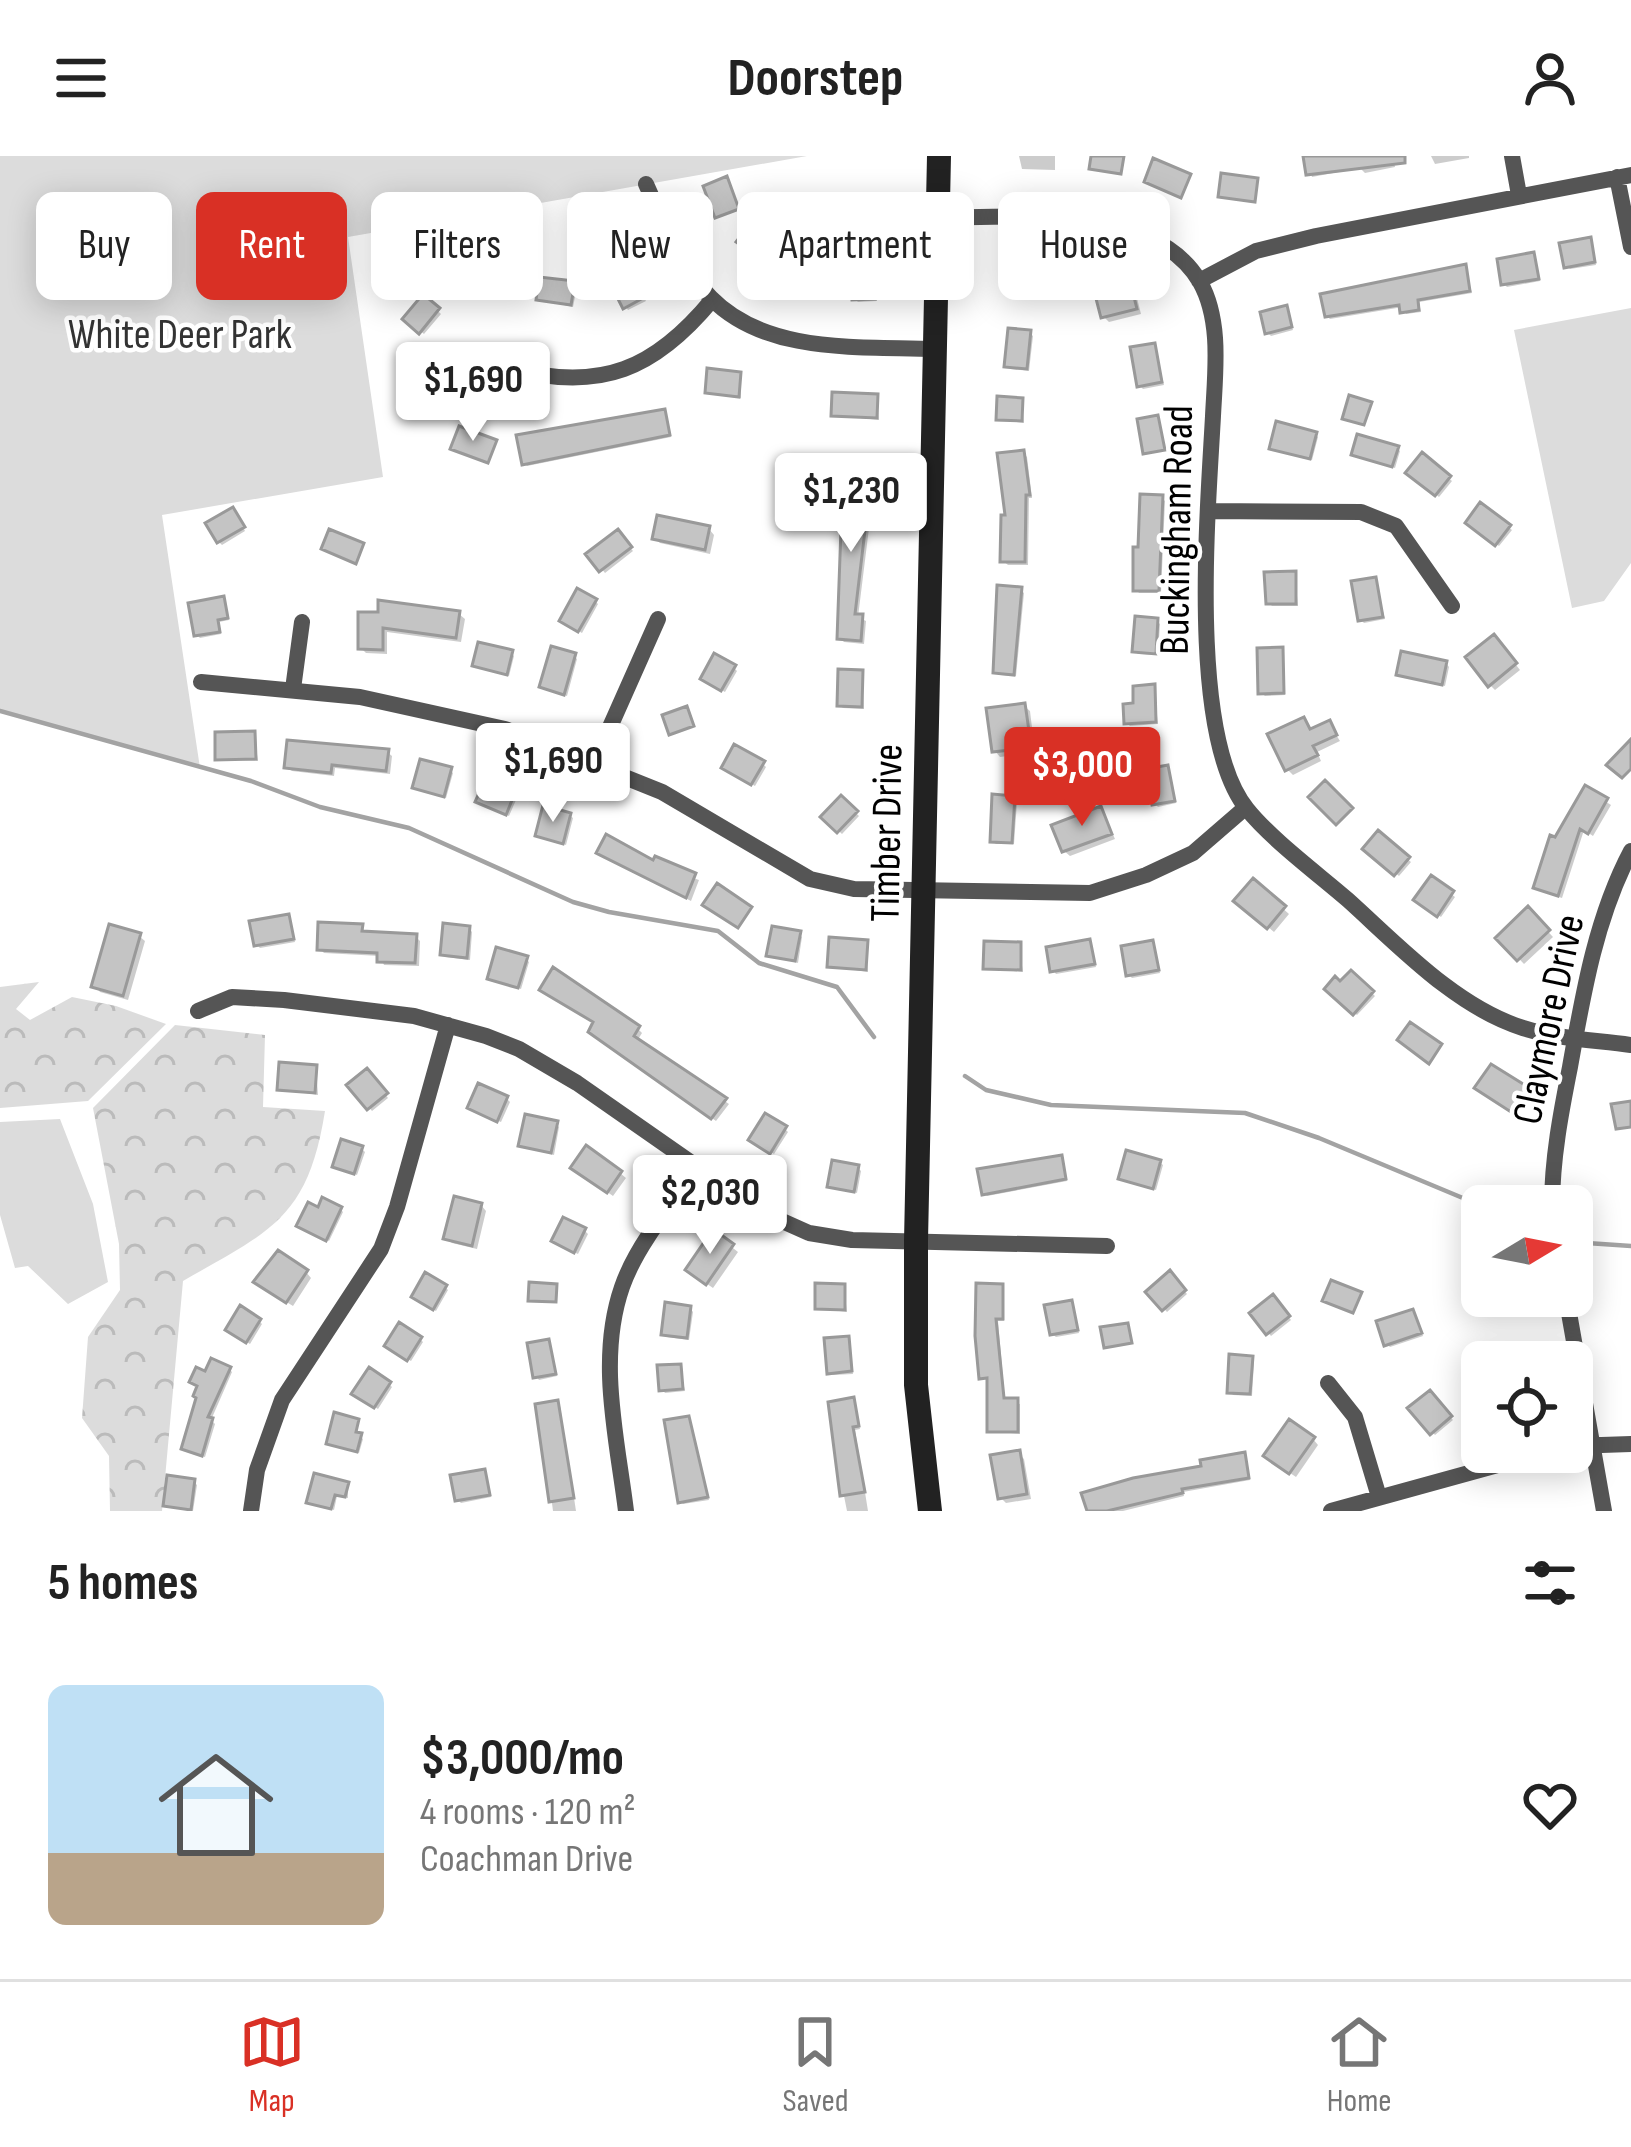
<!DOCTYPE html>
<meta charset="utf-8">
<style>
:root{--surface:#fff;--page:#f2f2f2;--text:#222;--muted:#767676;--line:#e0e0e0;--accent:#d93025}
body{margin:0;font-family:"Sofia Sans Condensed",sans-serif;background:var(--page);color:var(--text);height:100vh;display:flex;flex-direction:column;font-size:45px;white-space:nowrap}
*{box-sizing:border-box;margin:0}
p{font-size:39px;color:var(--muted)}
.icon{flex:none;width:66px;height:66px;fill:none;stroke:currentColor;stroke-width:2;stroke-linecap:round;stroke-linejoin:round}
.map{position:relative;height:1355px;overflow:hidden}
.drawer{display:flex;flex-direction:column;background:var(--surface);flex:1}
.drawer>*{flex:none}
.hud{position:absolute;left:36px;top:36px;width:1560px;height:108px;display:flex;gap:24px}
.needle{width:78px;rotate:80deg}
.buttons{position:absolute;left:1461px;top:1029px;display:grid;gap:24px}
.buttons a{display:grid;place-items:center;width:132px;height:132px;border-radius:18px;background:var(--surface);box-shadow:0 6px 30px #0003;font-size:60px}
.price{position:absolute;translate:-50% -102px;padding:0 27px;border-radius:12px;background:#fff;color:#222;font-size:39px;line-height:78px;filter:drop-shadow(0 3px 6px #0008)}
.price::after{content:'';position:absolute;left:50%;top:72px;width:36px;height:27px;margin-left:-18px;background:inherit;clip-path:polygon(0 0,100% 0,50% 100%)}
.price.active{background:var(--accent);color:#fff}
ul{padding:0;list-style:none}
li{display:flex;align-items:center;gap:36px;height:300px;padding:0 48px}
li+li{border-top:3px solid var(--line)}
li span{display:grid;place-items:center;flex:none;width:336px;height:240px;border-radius:18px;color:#555}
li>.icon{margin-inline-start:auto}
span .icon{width:144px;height:144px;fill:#fffc;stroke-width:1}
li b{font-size:51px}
h2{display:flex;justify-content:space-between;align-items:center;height:144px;padding:0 48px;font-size:51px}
.tag{padding:0 42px;border-radius:18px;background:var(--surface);box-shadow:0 6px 30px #0003;font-size:42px;line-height:108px}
.tag.active{background:var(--accent);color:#fff}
header{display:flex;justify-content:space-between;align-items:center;height:156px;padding:0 48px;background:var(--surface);font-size:54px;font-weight:700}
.menu{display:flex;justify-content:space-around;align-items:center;height:168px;border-top:3px solid var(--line);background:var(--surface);font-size:33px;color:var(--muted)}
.menu a{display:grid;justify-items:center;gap:6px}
.menu .active{color:var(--accent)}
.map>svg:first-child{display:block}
.forest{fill:url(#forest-crowns)}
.green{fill:#dcdcdc}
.shadow{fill:#0003}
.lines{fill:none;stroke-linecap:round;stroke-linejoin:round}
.stream{stroke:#a3a3a3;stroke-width:4.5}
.building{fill:#c4c4c4;stroke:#999;stroke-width:3}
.minor{stroke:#555;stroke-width:16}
.secondary{stroke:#222;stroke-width:24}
.labels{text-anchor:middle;stroke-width:9;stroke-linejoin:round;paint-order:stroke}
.park-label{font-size:42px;fill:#333;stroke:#fff}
.street-label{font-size:42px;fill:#000;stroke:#fff}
</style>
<header><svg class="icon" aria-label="menu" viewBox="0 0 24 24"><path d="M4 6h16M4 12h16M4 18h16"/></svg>Doorstep<svg class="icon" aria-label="person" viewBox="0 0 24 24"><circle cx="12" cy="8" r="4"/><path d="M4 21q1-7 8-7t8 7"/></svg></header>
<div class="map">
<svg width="1631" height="1355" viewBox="0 0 1631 1355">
<defs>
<pattern id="forest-crowns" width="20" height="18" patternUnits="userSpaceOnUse" patternTransform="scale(3)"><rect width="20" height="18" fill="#dcdcdc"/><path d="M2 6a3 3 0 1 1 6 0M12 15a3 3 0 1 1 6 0" fill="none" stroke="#bbb"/></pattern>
</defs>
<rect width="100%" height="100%" fill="#fff"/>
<path class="forest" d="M39,826L16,853L30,864L72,841L116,850L166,868L88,945L0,952V831Z
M175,869L265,879L263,951L325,955C308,1063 270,1075 183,1125L162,1355H110L109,1300L82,1262L88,1181L120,1134L119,1088L93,952Z"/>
<path class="green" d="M0,0H807L348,81L383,321L162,359L200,612L0,555Z
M1631,152V407L1604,445L1572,452L1514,174Z
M60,963L93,1048L108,1126L68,1148L28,1110L15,1112L0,1059V966Z"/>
<path class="shadow" d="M1019,0H1055V14L1022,13Z
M1306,0H1393L1395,11L1365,17L1360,12L1312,21Z
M1431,0H1469V2L1435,8Z
M597,58L646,145L628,154L626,151Z
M1590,84L1596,109L1570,113L1567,110Z
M1533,100L1540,125L1507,131L1504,128Z
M507,103L514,127L483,133L479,130Z
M1465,112L1472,137L1419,146L1421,156L1406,158L1403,151L1330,163L1327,160Z
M873,115L877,145L858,146L855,143Z
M1127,121L1133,126L1141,158L1109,166L1104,161Z
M574,128L577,131L573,151L539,143Z
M424,142L441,158L424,178L406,163Z
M1286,153L1293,174L1271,180L1268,177Z
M1030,177L1033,180L1029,215L1011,213L1008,210Z
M1154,190L1164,229L1143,233L1140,230Z
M431,216L439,247L422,250L419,247Z
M740,219L741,242L708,236Z
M877,241L879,264L834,259Z
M1022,245L1024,267L999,263Z
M664,256L671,281L527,310L524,307Z
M1315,278L1318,281L1312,304L1272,292Z
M1397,292L1400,295L1395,312L1354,298Z
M1023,297L1027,301L1032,342H1029L1028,409H1008L1003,405L1008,362Z
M1422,301L1452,325L1439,341L1409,316Z
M863,320L868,324L869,372L858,461L866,465L864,488L844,486L840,482Z
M1162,342L1165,345L1161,437H1139L1136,433L1140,394Z
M1481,350L1512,374L1499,390L1469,367Z
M236,357L245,375L222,389L219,386Z
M709,373L714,379L710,398L660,387L655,382Z
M617,377L633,395L605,417L590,398Z
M1295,418L1298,450H1272L1269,447Z
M1375,424L1385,463L1364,467L1361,464Z
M1021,434L1024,437L1016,520L1000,519L996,516Z
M223,444L229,464L219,466L221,478L200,482L197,479Z
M595,445L598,448L582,477L565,467Z
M459,458L465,463L461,486L387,476V498L366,497L361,492L381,459Z
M1157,465L1160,468L1158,499L1138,498L1135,495Z
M1499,487L1520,514L1495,534L1490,529Z
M1281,494L1285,539L1265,540L1261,537Z
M511,497L514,500L509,520L475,509Z
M574,500L577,503L567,540L545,533L542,530Z
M1446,507L1449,511L1445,530L1399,518Z
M734,512L737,515L725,536L706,526Z
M862,517L864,553L843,552L840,549Z
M1154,531L1158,568L1130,570L1127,567L1136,550Z
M1024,550L1030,555L1033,580L1013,583L1015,599L1000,601L995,595Z
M1303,564L1312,576L1329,568L1340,585L1317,596L1321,605L1293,619L1287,613Z
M254,578L258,605L218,603Z
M387,596L392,600L390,618L335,612L334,620L292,615L287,611Z
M763,608L766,611L755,630L728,615Z
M1167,612L1176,647L1158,651L1155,648Z
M450,614L453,617L446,642L415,631Z
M1586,633L1611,649L1593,680L1584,674L1562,742L1541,735L1536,731L1556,685Z
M516,634L519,637L509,660L482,649Z
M841,643L859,660L842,678L824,661Z
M1014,643L1017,646L1014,688H996L993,685Z
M1101,653L1115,683L1070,700L1064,695Z
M569,659L573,662L566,689L539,679Z
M1378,679L1411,706L1399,720L1366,693Z
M599,697L655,708L699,724L691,745Z
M1432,723L1455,741L1441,761L1417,744Z
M1253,726L1289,758L1274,776L1237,745Z
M1528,754L1553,781L1524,808L1499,782Z
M288,761L295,786L260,792L257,789Z
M362,771L366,778L415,780L420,785L419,810L384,809L380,800L324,797L320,793Z
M469,772L472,776L470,804L446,801L443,798Z
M799,778L802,781L798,807L770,799Z
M139,780L145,785L128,844L100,836L95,830Z
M1089,786L1096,811L1056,818L1053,814Z
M866,787L868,816L830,810Z
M1152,788L1160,817L1132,822L1129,819Z
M1019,789L1023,816L986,812Z
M526,803L529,806L521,833L490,822Z
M1351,818L1375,840L1357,859L1328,833L1340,830Z
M638,873L642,877L637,885L729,948L716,965L596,880Z
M316,912L318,939L281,933Z
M367,916L388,942L372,955L350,929Z
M1526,933L1532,939L1517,959L1483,937Z
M507,943L510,946L501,966L473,955Z
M556,968L559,971L554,999L521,989Z
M785,973L788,976L774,998L755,987Z
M362,993L365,996L357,1019L335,1010Z
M1061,1002L1067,1025L987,1040L984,1037Z
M1159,1006L1163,1009L1156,1034L1121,1023Z
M857,1011L861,1015L857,1037L830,1030Z
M580,1017H620L626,1022L613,1040Z
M481,1049L486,1055L477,1093L452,1087L447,1082Z
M340,1053L343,1056L329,1085L302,1072L319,1055Z
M585,1075L588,1078L578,1098L557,1088Z
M714,1077L738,1096L713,1132L694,1119Z
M306,1116L311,1122L293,1150L262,1131Z
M1170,1119L1187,1138L1167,1156L1149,1136Z
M445,1131L448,1134L436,1155L417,1144Z
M844,1131L847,1156L818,1152Z
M1002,1131L1004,1165H998L1005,1245L1020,1248V1278L990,1275V1224L982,1222Z
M1273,1142L1291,1164L1271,1180L1253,1158Z
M1071,1147L1079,1177L1056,1181L1052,1178Z
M690,1152L693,1156L689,1184L667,1181L664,1178Z
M1413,1156L1423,1180L1390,1191L1387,1188Z
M259,1165L262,1168L250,1188L231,1176Z
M420,1183L423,1186L411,1205L391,1192Z
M848,1184L853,1218L833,1219L830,1216Z
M548,1186L557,1220L539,1224L536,1220Z
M1251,1203L1254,1206L1252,1240L1233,1239L1230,1235Z
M680,1211L685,1235L665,1237L662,1233Z
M229,1213L232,1216L211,1264L215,1268L205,1301L188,1296L185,1293L200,1231L207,1219Z
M389,1228L392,1231L378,1253L358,1240Z
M1429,1238L1453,1264L1435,1279L1412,1253Z
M853,1245L860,1273L855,1274L868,1355H847L836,1300Z
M557,1247L560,1250L576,1355H553L539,1250Z
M688,1263L709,1344L683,1348L680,1345Z
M357,1266L358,1279L363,1283L359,1297L329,1287Z
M1313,1283L1318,1289L1296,1321L1272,1305Z
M1019,1298L1024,1303L1031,1343L1006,1347L1001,1342Z
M1244,1300L1250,1324L1183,1336L1184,1340L1123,1355H1090Z
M484,1316L491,1341L461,1347L458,1344Z
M194,1326L197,1329L193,1355L166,1348Z
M348,1329V1342L337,1340L334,1354L310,1346Z"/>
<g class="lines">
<path class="stream" d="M0,555L251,625L320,651L409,672L573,746L609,756L718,775L759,807L837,831L874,881
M965,920L986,934L1051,949L1245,957L1319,982L1482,1050
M1587,1087L1631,1090"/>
</g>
<path class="building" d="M1091,0H1124L1121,18L1089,13Z
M1303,0H1405V7L1306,19Z
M1153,2L1191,18L1181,42L1144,26Z
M1221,17L1258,22L1255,46L1218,41Z
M727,20L739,53L715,62L703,30Z
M595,51L645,141L623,153L595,97L592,98L572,64Z
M748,70L779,92L767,108L736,86Z
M1591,81L1595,106L1564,112L1559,87Z
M1534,96L1539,123L1501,129L1497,103Z
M508,100L512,124L477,131L472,108Z
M1466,108L1470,135L1418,144L1419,154L1400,157L1399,149L1325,161L1320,138Z
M851,112H874L875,143L852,144Z
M1016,112L1054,115L1053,139L1014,136Z
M1128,117L1137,153L1101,162L1092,127Z
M539,121L575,125L571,149L536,144Z
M423,138L440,152L419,178L402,163Z
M1287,149L1292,171L1265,178L1260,156Z
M1008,172L1031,174L1027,213L1004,211Z
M1155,187L1162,226L1137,231L1130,191Z
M707,212L741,216L739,241L705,237Z
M432,213L437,245L416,248L410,216Z
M832,236L878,238L877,262L831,260Z
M1349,239L1372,246L1364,269L1342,263Z
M997,240L1023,242L1022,265L996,264Z
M665,253L670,279L522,309L516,279Z
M1158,259L1165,294L1143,298L1137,263Z
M1276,265L1317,276L1310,303L1269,293Z
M459,270L497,284L488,307L450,293Z
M1357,278L1399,290L1392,311L1351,299Z
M1024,294L1030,339H1026L1025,406H1000L1001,359H1005L997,297Z
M1422,296L1451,320L1435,340L1405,317Z
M843,317H865L866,366L855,458H863L861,485L837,483Z
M1140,338L1163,339L1159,435H1133V391H1138Z
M1480,346L1511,369L1495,390L1465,367Z
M233,351L245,371L217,387L205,367Z
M657,359L710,370L705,394L652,383Z
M329,373L364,387L356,408L321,393Z
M618,373L632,391L599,416L585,398Z
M1296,415V448H1266L1264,416Z
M1376,421L1383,461L1358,465L1351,425Z
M997,429L1022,431L1014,519L993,517Z
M577,432L597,443L578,476L559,465Z
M224,440L228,462L218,464L220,476L194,480L188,447Z
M378,444L460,455L456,482L383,472V494L358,493V456H378Z
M1135,460L1158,462L1156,498L1132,496Z
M1494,478L1517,507L1488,531L1465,501Z
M478,486L513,494L507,519L472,510Z
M551,490L576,497L564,539L539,531Z
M1283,491L1284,537L1258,538L1257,492Z
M1401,495L1447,505L1442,529L1396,519Z
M714,497L736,509L721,535L700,523Z
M838,513L863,514L862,551L837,550Z
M1155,528L1156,566L1124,568L1123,548L1133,547V530Z
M1025,547L1029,575L1009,578L1011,594L992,596L986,552Z
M687,550L694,570L669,579L662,559Z
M1304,561L1310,573L1330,564L1337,579L1313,590L1318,599L1285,615L1267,578Z
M255,575L256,603L215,604V576Z
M1631,583V613L1622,622L1606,609Z
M287,584L389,593L386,615L332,609L331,617L284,612Z
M734,588L765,605L751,629L721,612Z
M420,603L452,611L444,641L412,632Z
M1168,609L1175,645L1152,649L1146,613Z
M487,619L517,632L506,659L475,646Z
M1325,624L1353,652L1336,669L1308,641Z
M1585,629L1608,642L1588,678L1580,673L1558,740L1533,732L1550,679L1555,681Z
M992,638L1015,640L1012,687L990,686Z
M841,639L858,655L837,677L820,661Z
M543,649L571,657L563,688L535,680Z
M1101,650L1112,678L1062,696L1051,669Z
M1378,674L1410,701L1394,720L1362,693Z
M606,678L653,704L655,700L696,717L686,742L596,697Z
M1431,719L1454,735L1437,761L1413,744Z
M1253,722L1286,750L1267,773L1233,745Z
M717,727L752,751L738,772L702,749Z
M1528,750L1550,774L1517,805L1495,782Z
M289,758L294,783L254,790L249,765Z
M318,766L363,768L362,775L417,778L415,807L377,806V797L317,794Z
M443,767L470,770L467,802L440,799Z
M109,768L141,777L123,840L91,831Z
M772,770L801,775L795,805L766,800Z
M829,781L868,784L866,814L827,811Z
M1090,783L1095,808L1050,816L1046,791Z
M1153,784L1159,814L1126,820L1121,790Z
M984,785L1021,786V814L983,813Z
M496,791L528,800L518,832L487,823Z
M553,811L640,870L634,880L727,942L711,963L588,876L593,866L539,834Z
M1351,814L1374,835L1353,859L1324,833L1335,820L1340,825Z
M1410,866L1442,888L1429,908L1397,884Z
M279,906L317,909L315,937L277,934Z
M1491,908L1528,931L1511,956L1474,932Z
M367,912L388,937L367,954L346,929Z
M478,927L508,940L497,966L467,952Z
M1631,945V971L1616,973L1611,948Z
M765,957L787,970L770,998L748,984Z
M525,958L558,965L551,997L518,990Z
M341,983L363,990L354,1018L332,1011Z
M586,989L622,1015L607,1037L570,1012Z
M1126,994L1161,1004L1153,1033L1118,1023Z
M1062,999L1066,1023L982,1039L977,1013Z
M832,1004L859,1009L854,1036L827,1031Z
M454,1040L482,1047L472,1090L443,1083Z
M322,1041L342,1051L326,1085L296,1070L308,1046L318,1051Z
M563,1061L586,1072L574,1097L551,1085Z
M713,1073L734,1088L706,1129L685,1114Z
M278,1094L308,1114L286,1147L253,1126Z
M1170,1114L1186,1134L1162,1155L1145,1136Z
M425,1116L447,1129L433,1154L411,1141Z
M1331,1124L1362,1136L1353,1157L1322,1145Z
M529,1126L557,1128L556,1146L528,1145Z
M815,1127L845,1128V1154L815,1153Z
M976,1127L1003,1128V1163H996L1004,1242H1018V1276H987V1222L979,1223L975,1180Z
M1273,1138L1290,1160L1266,1179L1249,1157Z
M1072,1144L1078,1174L1050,1179L1044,1149Z
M665,1146L691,1150L687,1182L661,1179Z
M240,1149L261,1163L246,1187L225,1174Z
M1413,1153L1422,1177L1384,1190L1376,1165Z
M399,1166L422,1181L407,1205L384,1190Z
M1128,1167L1132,1187L1104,1192L1100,1171Z
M849,1180L852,1215L827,1218L824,1182Z
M549,1183L556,1218L533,1222L527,1187Z
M1229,1198L1253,1200L1250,1238L1227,1237Z
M211,1202L231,1211L208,1261L213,1262L202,1300L181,1293L196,1242L193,1240L197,1230L189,1226L196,1211L205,1215Z
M681,1208L683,1233L659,1235L657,1209Z
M369,1211L391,1226L374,1252L351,1238Z
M1430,1234L1452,1260L1430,1279L1407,1252Z
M854,1241L859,1270L853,1271L865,1336L840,1340L828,1246Z
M558,1244L574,1342L549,1346L535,1248Z
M334,1256L359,1263L356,1276L362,1277L357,1296L326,1288Z
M689,1260L708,1341L678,1347L664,1264Z
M1289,1263L1315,1281L1289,1318L1263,1300Z
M1020,1294L1027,1338L998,1343L990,1299Z
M1245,1296L1249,1322L1182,1333L1183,1337L1107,1355H1087L1081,1337L1133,1322L1201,1310L1200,1304Z
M485,1313L490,1339L455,1345L450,1319Z
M314,1317L349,1326L345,1341L335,1339L331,1353L306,1347Z
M167,1319L195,1323L191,1354L163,1350Z"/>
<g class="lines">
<path class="minor" d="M1512,0L1519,39
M1617,21L1631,91
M646,28C663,66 681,112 711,142C767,199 861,190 935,193
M938,62C1015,61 1154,47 1200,126C1222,165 1215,217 1213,260C1208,354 1188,580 1247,653C1271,683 1318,718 1348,744C1399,790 1456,851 1523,872C1557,883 1596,884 1631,889
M1199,125L1256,95L1316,80L1631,19
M512,213C601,236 655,213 712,144
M1208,355L1361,356L1396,370L1452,450
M201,526L360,541L505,573L662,636L810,723L854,733L1090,737L1146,719L1193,697L1245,652
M293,533L302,466
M594,607L658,463
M198,855L232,841L284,844L414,860L486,880L519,893L577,927L762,1056L809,1077L852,1084L1107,1090
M1552,1050C1552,1003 1561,956 1570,911C1583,838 1596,761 1631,695
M1566,1140L1604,1355
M1328,1227L1355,1261L1379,1341
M1572,1290L1631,1288
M251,1355L257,1314L282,1244L381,1093L397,1051L448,869
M626,1355C617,1282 597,1203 622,1131C637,1088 671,1049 698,1013
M1331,1355L1545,1296"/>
<path class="secondary" d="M930,1355L916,1229V1085L939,0"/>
</g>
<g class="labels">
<g class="park-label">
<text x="180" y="192">White Deer Park</text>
</g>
<g class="street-label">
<text transform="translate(1175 374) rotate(-89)" y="15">Buckingham Road</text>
<text transform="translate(885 677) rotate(-89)" y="15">Timber Drive</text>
<text transform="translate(1547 863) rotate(-78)" y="15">Claymore Drive</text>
</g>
</g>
</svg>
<div class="buttons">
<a><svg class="needle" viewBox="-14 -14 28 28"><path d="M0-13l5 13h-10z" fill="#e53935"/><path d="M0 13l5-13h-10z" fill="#767676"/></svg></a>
<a><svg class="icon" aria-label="locate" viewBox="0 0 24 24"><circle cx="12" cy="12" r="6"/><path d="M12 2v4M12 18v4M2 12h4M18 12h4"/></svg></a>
</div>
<b class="price" style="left:473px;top:288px">$1,690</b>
<b class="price" style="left:851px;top:399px">$1,230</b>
<b class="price" style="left:553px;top:669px">$1,690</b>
<b class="price active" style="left:1082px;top:673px">$3,000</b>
<b class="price" style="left:710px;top:1101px">$2,030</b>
<div class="hud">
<a class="tag">Buy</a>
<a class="tag active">Rent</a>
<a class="tag">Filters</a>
<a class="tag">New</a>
<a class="tag">Apartment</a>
<a class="tag">House</a>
</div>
</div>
<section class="drawer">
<h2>5 homes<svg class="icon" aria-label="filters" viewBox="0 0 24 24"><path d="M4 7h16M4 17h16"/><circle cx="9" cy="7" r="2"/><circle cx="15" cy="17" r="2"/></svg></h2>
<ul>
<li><span style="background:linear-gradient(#bfe0f5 70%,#b9a48a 0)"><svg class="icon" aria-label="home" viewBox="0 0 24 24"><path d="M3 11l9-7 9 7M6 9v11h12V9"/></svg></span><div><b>$3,000/mo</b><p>4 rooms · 120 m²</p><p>Coachman Drive</p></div><svg class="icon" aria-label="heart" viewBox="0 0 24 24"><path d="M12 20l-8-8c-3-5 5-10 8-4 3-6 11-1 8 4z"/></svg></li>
</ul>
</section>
<nav class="menu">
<a class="active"><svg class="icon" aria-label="map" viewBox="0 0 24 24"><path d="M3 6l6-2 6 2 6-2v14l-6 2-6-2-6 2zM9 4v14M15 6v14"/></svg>Map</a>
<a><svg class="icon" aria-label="saved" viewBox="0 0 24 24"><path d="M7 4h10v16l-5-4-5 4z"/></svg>Saved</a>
<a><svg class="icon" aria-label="home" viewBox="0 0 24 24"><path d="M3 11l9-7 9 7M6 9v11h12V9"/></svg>Home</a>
</nav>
